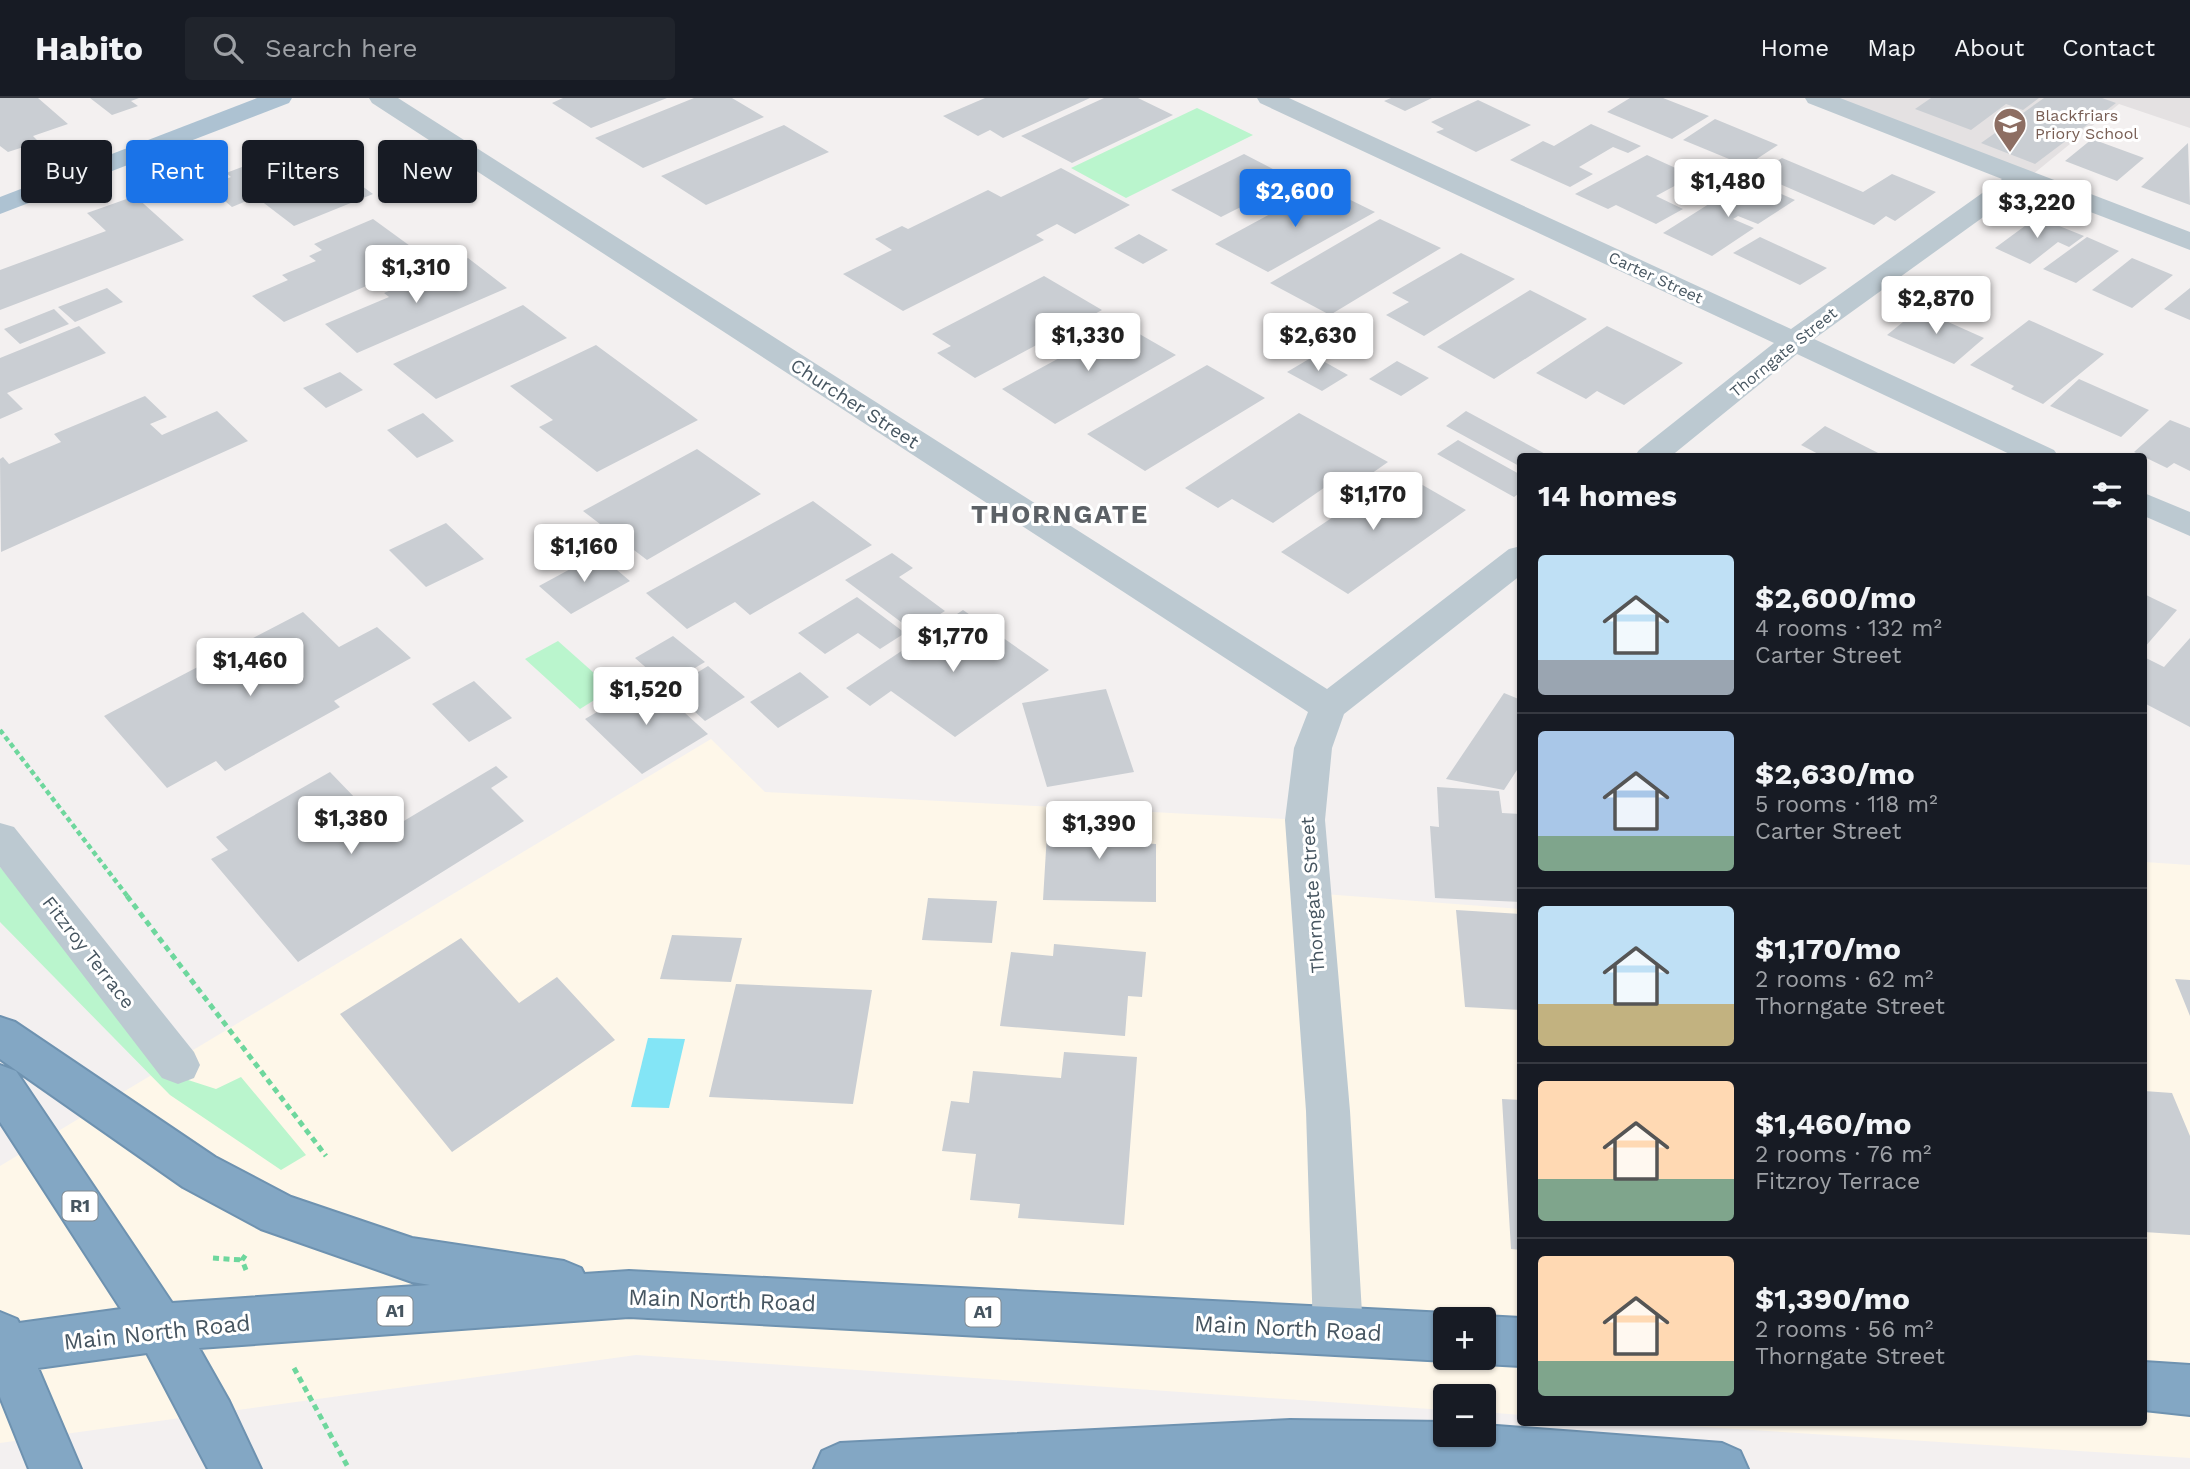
<!DOCTYPE html>
<meta charset="utf-8">
<style>
:root{--surface:#171b24;--page:#20242c;--text:#f1f3f6;--muted:#9ea1a6;--line:#363941;--accent:#1a73e8}
body{margin:0;font-family:"Work Sans",sans-serif;background:var(--page);color:var(--text);height:100vh;display:flex;flex-direction:column;font-size:26px;white-space:nowrap}
*{box-sizing:border-box;margin:0}
p{font-size:23px;color:var(--muted)}
.icon{flex:none;width:38px;height:38px;fill:none;stroke:currentColor;stroke-width:2;stroke-linecap:round;stroke-linejoin:round}
.map{position:relative;flex:1;overflow:hidden}
.sheet{position:absolute;left:1517px;top:355px;width:630px;height:973px;display:flex;flex-direction:column;background:var(--surface);border-radius:7px;box-shadow:0 2px 5px #0004}
.sheet>*{flex:none}
.guide{position:absolute;left:21px;top:42px;width:665px;height:63px;display:flex;gap:14px}
.fabs{position:absolute;left:1433px;top:1209px;display:grid;gap:14px}
.fabs a{display:grid;place-items:center;width:63px;height:63px;border-radius:7px;background:var(--surface);box-shadow:0 2px 5px #0004;font-size:35px}
.price{position:absolute;translate:-50% -60px;padding:0 16px;border-radius:7px;background:#fff;color:#222;font-size:23px;line-height:46px;filter:drop-shadow(0 2px 4px #0008)}
.price::after{content:'';position:absolute;left:50%;top:42px;width:21px;height:16px;margin-left:-10px;background:inherit;clip-path:polygon(0 0,100% 0,50% 100%)}
.price.on{background:var(--accent);color:#fff}
ul{padding:0;list-style:none}
li{display:flex;align-items:center;gap:21px;height:175px;padding:0 21px}
li+li{border-top:2px solid var(--line)}
li span{display:grid;place-items:center;flex:none;width:196px;height:140px;border-radius:7px;color:#555}
li>.icon{margin-inline-start:auto}
span .icon{width:84px;height:84px;fill:#fffc;stroke-width:1}
li b{font-size:30px}
h2{display:flex;justify-content:space-between;align-items:center;height:84px;padding:0 21px;font-size:30px}
.chip{padding:0 24px;border-radius:7px;background:var(--surface);box-shadow:0 2px 5px #0004;font-size:24px;line-height:63px}
.chip.on{background:var(--accent);color:#fff}
header{display:flex;align-items:center;gap:42px;box-sizing:border-box;height:98px;padding:0 35px;background:var(--surface);border-bottom:2px solid var(--line)}
header strong{font-size:33px}
nav{display:flex;gap:38px;margin-inline-start:auto;font-size:24px}
.search{width:490px;height:63px;background:var(--page);display:flex;align-items:center;gap:18px;box-sizing:border-box;padding:0 24px;border-radius:7px;color:var(--muted);font-size:26px}
.map>svg:first-child{display:block}
.commercial{fill:#fef7e9;fill-rule:evenodd}
.education{fill:#e4e1e2}
.green{fill:#baf5cd}
.water{fill:#83e5f6}
.building{fill:#caced3}
.lines{fill:none;stroke-linecap:round;stroke-linejoin:round}
.highway-casing{stroke:#6e92b0;stroke-width:4}
.path-far1{stroke:#6ed79d;stroke-width:4.5;stroke-dasharray:5 3.5;stroke-linecap:butt}
.path{stroke:#6ed79d;stroke-width:5;stroke-dasharray:6 4.5;stroke-linecap:butt}
.minor{fill:#bcc9d1;fill-rule:evenodd}
.major{fill:#adc2d2;fill-rule:evenodd}
.highway{fill:#83a7c4;fill-rule:evenodd}
.labels{text-anchor:middle;stroke-width:6;stroke-linejoin:round;paint-order:stroke}
.far-education-label{font-size:16px;fill:#785e54;stroke:#fff;text-anchor:start}
.far-street-label{font-size:16px;fill:#465560;stroke:#fff}
.shield{fill:#fff;stroke:#7e8890;stroke-width:2}
.shield-label{font-size:18px;font-weight:bold;fill:#465560}
.street-label{font-size:19px;fill:#465560;stroke:#fff}
.near-street-label{font-size:23px;fill:#465560;stroke:#fff}
.district-label{font-size:26px;font-weight:bold;letter-spacing:2px;fill:#5c6166;stroke:#fff}
</style>
<header>
<strong>Habito</strong>
<div class="search"><svg class="icon" aria-label="search" viewBox="0 0 24 24"><circle cx="10" cy="10" r="6"/><path d="M15 15l6 6"/></svg>Search here</div>
<nav><a>Home</a><a>Map</a><a>About</a><a>Contact</a></nav>
</header>
<div class="map">
<svg width="2190" height="1371" viewBox="0 0 2190 1371">
<rect width="100%" height="100%" fill="#f3f0f0"/>
<path class="commercial" d="M711,641L765,694L1305,722L1311,795L1521,811V1317L1484,1314V1298H1446L1445,1312L636,1257L0,1345V1068ZM1446,1222H1484V1260H1446Z
M2144,764L2190,767V1360L1642,1325H2144Z"/>
<path class="education" d="M1819,0H2190V30L2119,6L2027,81Z"/>
<path class="green" d="M1197,10L1253,37L1126,100L1071,70Z
M558,543L612,591L580,611L525,561Z
M0,769L185,981L216,991L241,979L306,1057L281,1072L170,997L0,824Z"/>
<path class="water" d="M648,940L685,941L669,1010L631,1009Z"/>
<path class="building" d="M0,0H38L68,26L33,38L39,44L8,54L0,48Z
M90,0H139L131,3L138,8L112,17Z
M563,0H667L591,30L552,5Z
M694,0H732L764,19L643,70L595,40Z
M985,0H1090L1003,40L990,32L978,38L943,18Z
M1104,0H1138L1173,17L1072,65L1021,38Z
M1391,0H1432L1405,13L1384,3Z
M1630,0H1663L1709,18L1672,41L1607,14Z
M1931,0H2039L2023,12L2006,6L1971,32L1915,11Z
M2044,0H2102L2116,5L2035,66L1981,45Z
M1478,2L1531,27L1476,54L1436,34L1444,31L1431,24Z
M1715,21L1778,47L1746,68L1683,42Z
M1591,26L1641,48L1628,55L1613,49L1579,69L1593,76L1570,89L1510,62L1543,43L1554,48Z
M784,27L829,54L706,107L661,78Z
M2092,41L2144,60L2117,83L2065,63Z
M2188,45L2190,107L2141,89Z
M304,46L373,96L294,128L256,99L232,109L207,88L231,79L226,75Z
M1244,56L1294,82L1221,119L1171,92Z
M1647,57L1693,78L1656,98L1683,111L1656,126L1616,107L1608,111L1575,96Z
M1782,60L1863,94L1892,76L1936,94L1895,123L1886,118L1874,127L1757,76Z
M1061,70L1130,107L1075,136L1057,126L1036,137L1044,142L903,213L843,176L892,152L875,141L902,128L908,131L988,92L1001,99Z
M1739,87L1756,95L1766,89L1795,102L1758,126L1738,118L1733,121L1754,130L1712,158L1663,135Z
M1322,88L1375,114L1268,174L1215,146Z
M135,98L184,142L0,212V172L106,133L87,115Z
M2037,119L2084,138L2069,149L2058,144L2030,166L1995,150Z
M373,121L428,161L284,224L252,198L288,182L282,177L316,163L309,158L322,152L314,146Z
M1380,121L1441,150L1330,217L1270,185Z
M1139,136L1168,152L1143,166L1114,150Z
M1760,139L1827,170L1800,187L1733,155Z
M2087,139L2119,153L2076,185L2043,171Z
M1461,155L1515,181L1424,238L1386,217L1409,204L1392,195Z
M468,160L507,190L357,255L325,226L389,199L384,195Z
M2132,160L2173,177L2132,210L2092,192Z
M1044,178L1102,212L975,280L937,255L951,248L932,236Z
M107,190L123,204L75,224L58,209Z
M2190,190V222L2164,211Z
M1530,192L1587,221L1494,281L1437,249Z
M523,207L567,240L436,301L393,266Z
M54,211L69,226L20,246L4,231Z
M1919,211L1984,240L1954,266L1887,237Z
M2029,222L2104,256L2043,306L2011,291L2014,288L1970,267Z
M1122,226L1176,257L1055,326L1002,291Z
M79,228L106,255L7,295L23,311L0,321V260Z
M1607,228L1683,265L1624,307L1597,293L1586,301L1536,275Z
M596,247L698,322L597,374L539,329L553,322L510,288Z
M1314,258L1348,277L1322,293L1287,274Z
M1397,263L1429,280L1401,298L1369,281Z
M1207,267L1265,300L1145,373L1087,336Z
M340,274L363,292L326,310L303,290Z
M2079,281L2149,312L2121,339L2050,308Z
M145,298L167,319L150,326L162,337L217,313L248,343L1,454L0,361L3,359L9,366L61,344L54,336Z
M1466,313L1551,359H1521V369L1446,328Z
M423,315L454,343L417,360L387,332Z
M1299,315L1388,364L1348,392L1334,383L1273,425L1232,401L1218,410L1185,390Z
M2170,322L2190,330V373L2174,365L2167,370L2134,354Z
M1825,328L1886,359H1824L1801,347Z
M1458,342L1521,377V394L1514,399L1437,356Z
M697,351L761,396L647,462L583,413Z
M1400,374L1466,412L1348,496L1281,454Z
M813,403L872,447L750,517L735,504L687,531L646,495Z
M446,425L484,461L426,489L389,452Z
M892,455L913,470L899,479L945,513L913,533L845,482Z
M598,456L630,483L571,516L539,488Z
M2144,496L2177,512L2144,550Z
M857,499L905,535L880,551L858,535L825,556L798,535Z
M963,512L1049,572L955,639L891,593L870,608L846,590Z
M303,514L339,549L377,529L411,560L334,603L340,609L225,673L216,663L167,690L104,618Z
M673,538L705,564L666,587L635,560Z
M2190,540V629L2144,605V559L2164,569Z
M708,568L745,599L705,623L670,591Z
M800,574L829,599L778,630L750,604Z
M474,583L512,620L469,644L432,606Z
M650,583L708,636L642,676L585,621Z
M1106,591L1134,674L1047,689L1022,605Z
M1504,595L1521,602V673L1517,672L1504,692L1446,681Z
M496,668L508,679L491,690L524,723L298,864L211,761L228,752L216,739L330,674L387,733Z
M1437,689L1499,693L1502,715L1521,716V804L1435,800L1430,728L1439,729Z
M1048,719L1141,721V745L1156,746V804L1043,802Z
M928,800L997,803L992,845L922,842Z
M1456,812L1521,816V912L1465,909Z
M672,837L742,840L731,884L660,881Z
M461,840L519,905L557,879L615,942L452,1054L340,916Z
M1054,846L1146,854L1142,899L1128,898L1125,938L1000,928L1011,854L1053,858Z
M2175,881L2190,882V918Z
M736,886L872,892L853,1006L709,999Z
M1064,954L1137,959L1124,1127L1018,1120L1020,1106L970,1102L976,1056L942,1053L951,1003L969,1005L973,973L1061,980Z
M2144,993L2172,995L2190,1038V1137L2144,1134Z
M1502,1001L1521,1002V1152L1511,1151Z"/>
<g class="lines">
<defs>
<path id="highway" d="M0,919L15,924L215,1059L291,1099L412,1140L564,1163L581,1170L584,1176L629,1173L1446,1215L1461,1222H1446V1260H1453L1446,1263L629,1219L199,1250L229,1303L261,1371H208L147,1255L38,1270L81,1371H29L0,1299V1214L17,1221L19,1225L121,1211L0,1024V967L16,973L172,1205L430,1187L412,1184L261,1131L183,1089L0,961Z
M1484,1218L1521,1220V1268L1484,1266L1470,1260H1484V1222H1476Z
M2144,1264L2190,1267V1317L2144,1312Z
M1290,1322L1446,1324V1337H1484V1327L1722,1345L1740,1353L1748,1371H814L822,1353L840,1345Z"/>
</defs>
<use href="#highway" class="highway-casing"/>
<path class="path-far1" d="M0,632L128,799"/>
<path class="path" d="M127,798L326,1058
M213,1160L242,1162
M246,1172L242,1162L247,1155
M294,1270L349,1371"/>
<path class="minor" d="M369,0H398L1327,591L1509,451L1521,448V477L1344,616L1332,650L1325,722L1350,1013L1363,1232L1355,1249L1338,1255L1321,1249L1313,1232L1306,1013L1285,722L1294,650L1308,614L372,5Z
M1257,0H1289L1791,231L2002,81L1808,5L1805,0H1840L2190,134V152L2025,89L1814,241L2054,352L2059,359H2016L1797,256L1670,359H1634L1639,352L1774,245L1260,5Z
M2144,395L2190,414V438L2144,418Z
M0,725L14,729L194,954L200,967L194,980L178,986L162,980L0,769Z"/>
<path class="major" d="M257,0H292L289,5L0,116V99Z"/>
<use href="#highway" class="highway"/>
</g>
<defs>
<symbol id="school-pin" viewBox="-11 -11 22 30"><path d="M0 17L-7.5 6A9.5 9.5 0 1 1 7.5 6Z" fill="#8d6e63" stroke="#fff"/><path d="M0-5L7-2L0 1L-7-2ZM-4 1L0 2.5L4 1V4Q0 6-4 4Z" fill="#fff"/></symbol>
</defs>
<g fill-rule="evenodd">
<use href="#school-pin" x="1991" y="7" width="38" height="52"/>
</g>
<g class="labels">
<g class="far-education-label">
<text x="2035" y="23">Blackfriars<tspan x="2035" dy="18">Priory School</tspan></text>
</g>
<g class="far-street-label">
<text transform="translate(1656 179) rotate(25)" y="6">Carter Street</text>
<text transform="translate(1783 254) rotate(-39)" y="6">Thorngate Street</text>
</g>
<g class="shield">
<rect x="62.5" y="1093.5" width="35" height="29" rx="5"/>
<rect x="377.5" y="1198.5" width="35" height="29" rx="5"/>
<rect x="965.5" y="1199.5" width="35" height="29" rx="5"/>
</g>
<g class="shield-label">
<text x="80" y="1114">R1</text>
<text x="395" y="1219">A1</text>
<text x="983" y="1220">A1</text>
</g>
<g class="street-label">
<text transform="translate(855 305) rotate(33)" y="7">Churcher Street</text>
<text transform="translate(1312 797) rotate(-94)" y="7">Thorngate Street</text>
<text transform="translate(89 854) rotate(52)" y="7">Fitzroy Terrace</text>
</g>
<g class="near-street-label">
<text transform="translate(722 1202) rotate(2)" y="8">Main North Road</text>
<text transform="translate(1288 1230) rotate(3)" y="8">Main North Road</text>
<text transform="translate(157 1234) rotate(-6)" y="8">Main North Road</text>
</g>
<g class="district-label">
<text x="1060" y="425">THORNGATE</text>
</g>
</g>
</svg>
<div class="fabs">
<a>+</a>
<a>−</a>
</div>
<b class="price" style="left:1728px;top:121px">$1,480</b>
<b class="price on" style="left:1295px;top:131px">$2,600</b>
<b class="price" style="left:2037px;top:142px">$3,220</b>
<b class="price" style="left:416px;top:207px">$1,310</b>
<b class="price" style="left:1936px;top:238px">$2,870</b>
<b class="price" style="left:1088px;top:275px">$1,330</b>
<b class="price" style="left:1318px;top:275px">$2,630</b>
<b class="price" style="left:1373px;top:434px">$1,170</b>
<b class="price" style="left:584px;top:486px">$1,160</b>
<b class="price" style="left:953px;top:576px">$1,770</b>
<b class="price" style="left:250px;top:600px">$1,460</b>
<b class="price" style="left:646px;top:629px">$1,520</b>
<b class="price" style="left:351px;top:758px">$1,380</b>
<b class="price" style="left:1099px;top:763px">$1,390</b>
<div class="guide">
<a class="chip">Buy</a>
<a class="chip on">Rent</a>
<a class="chip">Filters</a>
<a class="chip">New</a>
</div>
<section class="sheet">
<h2>14 homes<svg class="icon" aria-label="filters" viewBox="0 0 24 24"><path d="M4 7h16M4 17h16"/><circle cx="9" cy="7" r="2"/><circle cx="15" cy="17" r="2"/></svg></h2>
<ul>
<li><span style="background:linear-gradient(#bfe0f5 75%,#9aa5b1 0)"><svg class="icon" aria-label="home" viewBox="0 0 24 24"><path d="M3 11l9-7 9 7M6 9v11h12V9"/></svg></span><div><b>$2,600/mo</b><p>4 rooms · 132 m²</p><p>Carter Street</p></div></li>
<li><span style="background:linear-gradient(#a9c7e8 75%,#7fa58c 0)"><svg class="icon" aria-label="home" viewBox="0 0 24 24"><path d="M3 11l9-7 9 7M6 9v11h12V9"/></svg></span><div><b>$2,630/mo</b><p>5 rooms · 118 m²</p><p>Carter Street</p></div></li>
<li><span style="background:linear-gradient(#bfe0f5 70%,#c2b280 0)"><svg class="icon" aria-label="home" viewBox="0 0 24 24"><path d="M3 11l9-7 9 7M6 9v11h12V9"/></svg></span><div><b>$1,170/mo</b><p>2 rooms · 62 m²</p><p>Thorngate Street</p></div></li>
<li><span style="background:linear-gradient(#ffd9b3 70%,#7fa58c 0)"><svg class="icon" aria-label="home" viewBox="0 0 24 24"><path d="M3 11l9-7 9 7M6 9v11h12V9"/></svg></span><div><b>$1,460/mo</b><p>2 rooms · 76 m²</p><p>Fitzroy Terrace</p></div></li>
<li><span style="background:linear-gradient(#ffd9b3 75%,#7fa58c 0)"><svg class="icon" aria-label="home" viewBox="0 0 24 24"><path d="M3 11l9-7 9 7M6 9v11h12V9"/></svg></span><div><b>$1,390/mo</b><p>2 rooms · 56 m²</p><p>Thorngate Street</p></div></li>
</ul>
</section>
</div>
